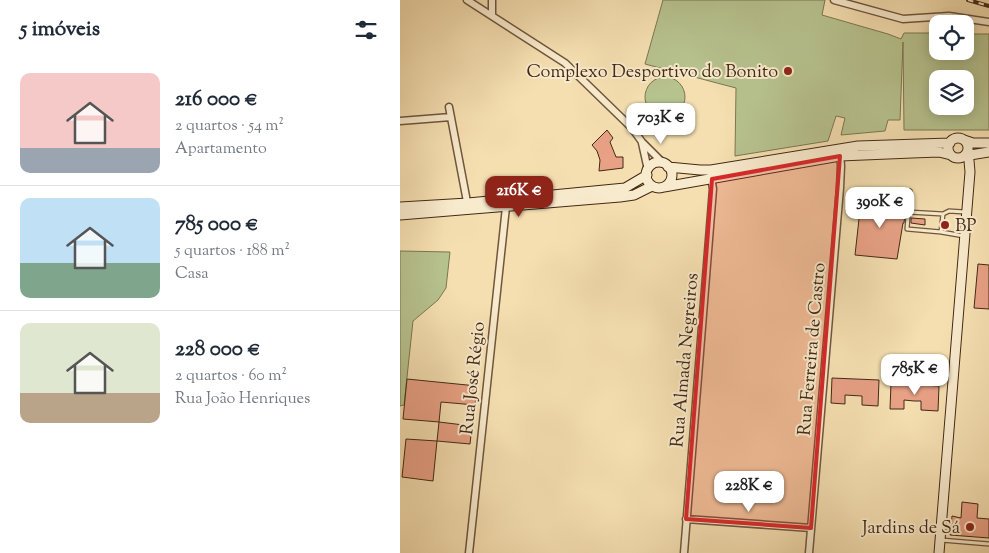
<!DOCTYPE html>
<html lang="pt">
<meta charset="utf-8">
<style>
:root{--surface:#fff;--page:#f6f6f7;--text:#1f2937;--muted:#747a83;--line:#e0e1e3;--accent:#8f2418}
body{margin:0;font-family:"Sorts Mill Goudy",serif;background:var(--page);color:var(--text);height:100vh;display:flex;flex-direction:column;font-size:19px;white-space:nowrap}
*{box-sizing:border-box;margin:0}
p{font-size:16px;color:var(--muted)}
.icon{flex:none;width:28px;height:28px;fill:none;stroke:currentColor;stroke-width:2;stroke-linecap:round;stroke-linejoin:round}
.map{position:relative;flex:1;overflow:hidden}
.details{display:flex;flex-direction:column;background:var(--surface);width:400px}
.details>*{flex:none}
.fabs{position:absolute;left:529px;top:15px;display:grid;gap:10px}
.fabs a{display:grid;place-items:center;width:45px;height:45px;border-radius:10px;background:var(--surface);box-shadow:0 2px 12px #0003;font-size:25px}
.price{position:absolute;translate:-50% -42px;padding:0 11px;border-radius:10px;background:#fff;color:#222;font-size:16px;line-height:32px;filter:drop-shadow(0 1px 2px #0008)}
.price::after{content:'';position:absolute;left:50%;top:30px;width:15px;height:11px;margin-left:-8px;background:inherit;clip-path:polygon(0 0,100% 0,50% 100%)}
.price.on{background:var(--accent);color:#fff}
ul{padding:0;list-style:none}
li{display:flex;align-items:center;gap:15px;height:125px;padding:0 20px}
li+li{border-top:1px solid var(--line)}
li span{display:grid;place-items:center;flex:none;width:140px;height:100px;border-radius:10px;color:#555}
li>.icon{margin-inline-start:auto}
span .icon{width:60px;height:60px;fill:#fffc;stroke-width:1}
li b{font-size:21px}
h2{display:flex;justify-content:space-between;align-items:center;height:60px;padding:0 20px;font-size:21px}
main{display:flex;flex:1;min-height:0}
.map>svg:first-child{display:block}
.green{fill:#b7c38f;stroke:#7c7652;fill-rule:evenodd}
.building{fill:#e8a185;stroke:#422916}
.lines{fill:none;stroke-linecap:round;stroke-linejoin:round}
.lane-casing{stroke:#6f563d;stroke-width:5.5}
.street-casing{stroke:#6f563d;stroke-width:9}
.secondary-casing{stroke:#422916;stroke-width:11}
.lane{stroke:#f8eacc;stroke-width:3}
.street{stroke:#f8eacc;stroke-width:6}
.secondary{stroke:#f8eacc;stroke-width:9}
.rail-casing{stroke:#422916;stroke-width:4}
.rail{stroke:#f8eacc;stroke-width:2;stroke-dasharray:5.5;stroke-linecap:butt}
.marked{fill:#d62828;fill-opacity:0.2;stroke:#d62828;stroke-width:4;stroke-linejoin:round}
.poi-dot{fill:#8f2418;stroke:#f8eacc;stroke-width:2}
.labels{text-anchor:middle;stroke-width:4;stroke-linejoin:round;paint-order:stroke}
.poi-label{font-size:18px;fill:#422916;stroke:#f8eacc;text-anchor:end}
.street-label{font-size:18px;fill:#422916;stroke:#f8eacc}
</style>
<main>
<section class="details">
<h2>5 imóveis<svg class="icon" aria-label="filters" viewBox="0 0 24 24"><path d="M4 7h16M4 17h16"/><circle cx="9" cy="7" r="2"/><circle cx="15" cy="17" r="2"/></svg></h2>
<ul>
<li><span style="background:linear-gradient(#f6c9c9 75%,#9aa5b1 0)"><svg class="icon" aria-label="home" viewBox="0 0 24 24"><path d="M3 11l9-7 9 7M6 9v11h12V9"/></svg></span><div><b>216 000 €</b><p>2 quartos · 54 m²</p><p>Apartamento</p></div></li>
<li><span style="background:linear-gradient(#bfe0f5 65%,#7fa58c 0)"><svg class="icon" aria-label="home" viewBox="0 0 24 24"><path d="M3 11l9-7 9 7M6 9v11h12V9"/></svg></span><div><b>785 000 €</b><p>5 quartos · 188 m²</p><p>Casa</p></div></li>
<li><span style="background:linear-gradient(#dfe7d0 70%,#b9a48a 0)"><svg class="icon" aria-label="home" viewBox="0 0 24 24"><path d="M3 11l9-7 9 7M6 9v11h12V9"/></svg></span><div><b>228 000 €</b><p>2 quartos · 60 m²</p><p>Rua João Henriques</p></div></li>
</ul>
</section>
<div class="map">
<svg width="589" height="553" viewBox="0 0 589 553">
<rect width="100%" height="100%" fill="#f5dfb1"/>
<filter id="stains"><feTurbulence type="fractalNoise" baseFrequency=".004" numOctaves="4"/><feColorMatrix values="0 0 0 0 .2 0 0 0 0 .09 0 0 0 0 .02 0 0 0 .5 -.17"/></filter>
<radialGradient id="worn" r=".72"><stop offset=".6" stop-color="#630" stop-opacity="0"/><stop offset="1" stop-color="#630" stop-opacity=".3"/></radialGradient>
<path class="green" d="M263,0H425L422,15L488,34L501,39L504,33H537L538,51H565V34H589V130H504L503,42L500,120H488L485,131L441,135L445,118L436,116L428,141L335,156L336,88L245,64ZM538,79H565V106H538Z
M245 97a20 20 0 1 1 40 0a20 20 0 1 1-40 0Z
M0,251L50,252L46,288L38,300L13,321L4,405L0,406Z"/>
<path class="building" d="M207,130L213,138L210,142L216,157H223V168L199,171L200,160L197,151L192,145Z
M461,201L506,203L504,223H503L497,259L455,255Z
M511,218L525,219V225L511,223Z
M578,264L589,265V309L574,308Z
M432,378L479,380L478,406L462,405V396L445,395V404L431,403Z
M7,379L77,386L75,405L41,402L39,422L3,419Z
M491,383L539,386L538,411L521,410V401H514L504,400V409H490Z
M39,422L72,426L70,444L37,441Z
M6,439L37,441L33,481L2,477Z
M562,502L578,504L577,518L589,519V538L550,535L552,516L561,518Z"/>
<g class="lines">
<defs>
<path id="lane" d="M510,191L507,229L541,232
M508,212L543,214
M564,236L541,232L543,214L549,211L565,212
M541,540L589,544"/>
<path id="street" d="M67,0L165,63L232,128L242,142L264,164
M434,0L503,19L549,16L589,22
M92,16V0
M49,107L68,207
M0,121L51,117
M242,143L248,170
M286,519L411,528
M69,553L106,207
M284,553L313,189L311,176
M409,553L440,188L441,166L440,153"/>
<path id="secondary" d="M548 148a10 10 0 1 1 20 0a10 10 0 1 1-20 0Z
M564,140L573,143H589
M564,156L589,152
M246 175a13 13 0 1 1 26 0a13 13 0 1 1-26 0Z
M268,167L300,170H311L458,146L550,143
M264,187L440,156L512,153L539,152L551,155
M0,207L68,203L225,188L247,175
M0,215L220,197L234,195L252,186
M539,553L570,172L568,149"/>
</defs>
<use href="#lane" class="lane-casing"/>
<use href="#street" class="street-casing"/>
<use href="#secondary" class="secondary-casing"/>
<use href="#lane" class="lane"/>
<use href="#street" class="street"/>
<use href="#secondary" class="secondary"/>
<defs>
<path id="rail" d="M568,0L589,6"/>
</defs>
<use href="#rail" class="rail-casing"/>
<use href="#rail" class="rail"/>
</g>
<path class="marked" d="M440,156L411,528L286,519L312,179Z"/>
<g class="poi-dot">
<circle cx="388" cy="71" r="5"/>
<circle cx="545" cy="225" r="5"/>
<circle cx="570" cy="527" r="5"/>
</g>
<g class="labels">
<g class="poi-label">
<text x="378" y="77">Complexo Desportivo do Bonito</text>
<text x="555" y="231" text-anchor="start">BP</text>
<text x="560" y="533">Jardins de Sá</text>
</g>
<g class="street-label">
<text transform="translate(411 349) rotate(-85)" y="6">Rua Ferreira de Castro</text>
<text transform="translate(284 360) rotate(-85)" y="6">Rua Almada Negreiros</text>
<text transform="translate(72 378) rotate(-84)" y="6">Rua José Régio</text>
</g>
</g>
<rect width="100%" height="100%" filter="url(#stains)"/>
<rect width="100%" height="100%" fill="url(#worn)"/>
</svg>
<div class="fabs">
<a><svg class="icon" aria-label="locate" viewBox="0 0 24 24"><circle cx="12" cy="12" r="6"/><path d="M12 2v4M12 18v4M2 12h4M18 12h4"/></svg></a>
<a><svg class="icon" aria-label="layers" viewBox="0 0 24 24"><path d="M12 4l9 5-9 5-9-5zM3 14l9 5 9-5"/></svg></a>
</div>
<b class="price" style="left:261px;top:145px">703K €</b>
<b class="price on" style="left:119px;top:218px">216K €</b>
<b class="price" style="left:480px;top:229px">390K €</b>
<b class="price" style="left:515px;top:396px">785K €</b>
<b class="price" style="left:349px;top:513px">228K €</b>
</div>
</main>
